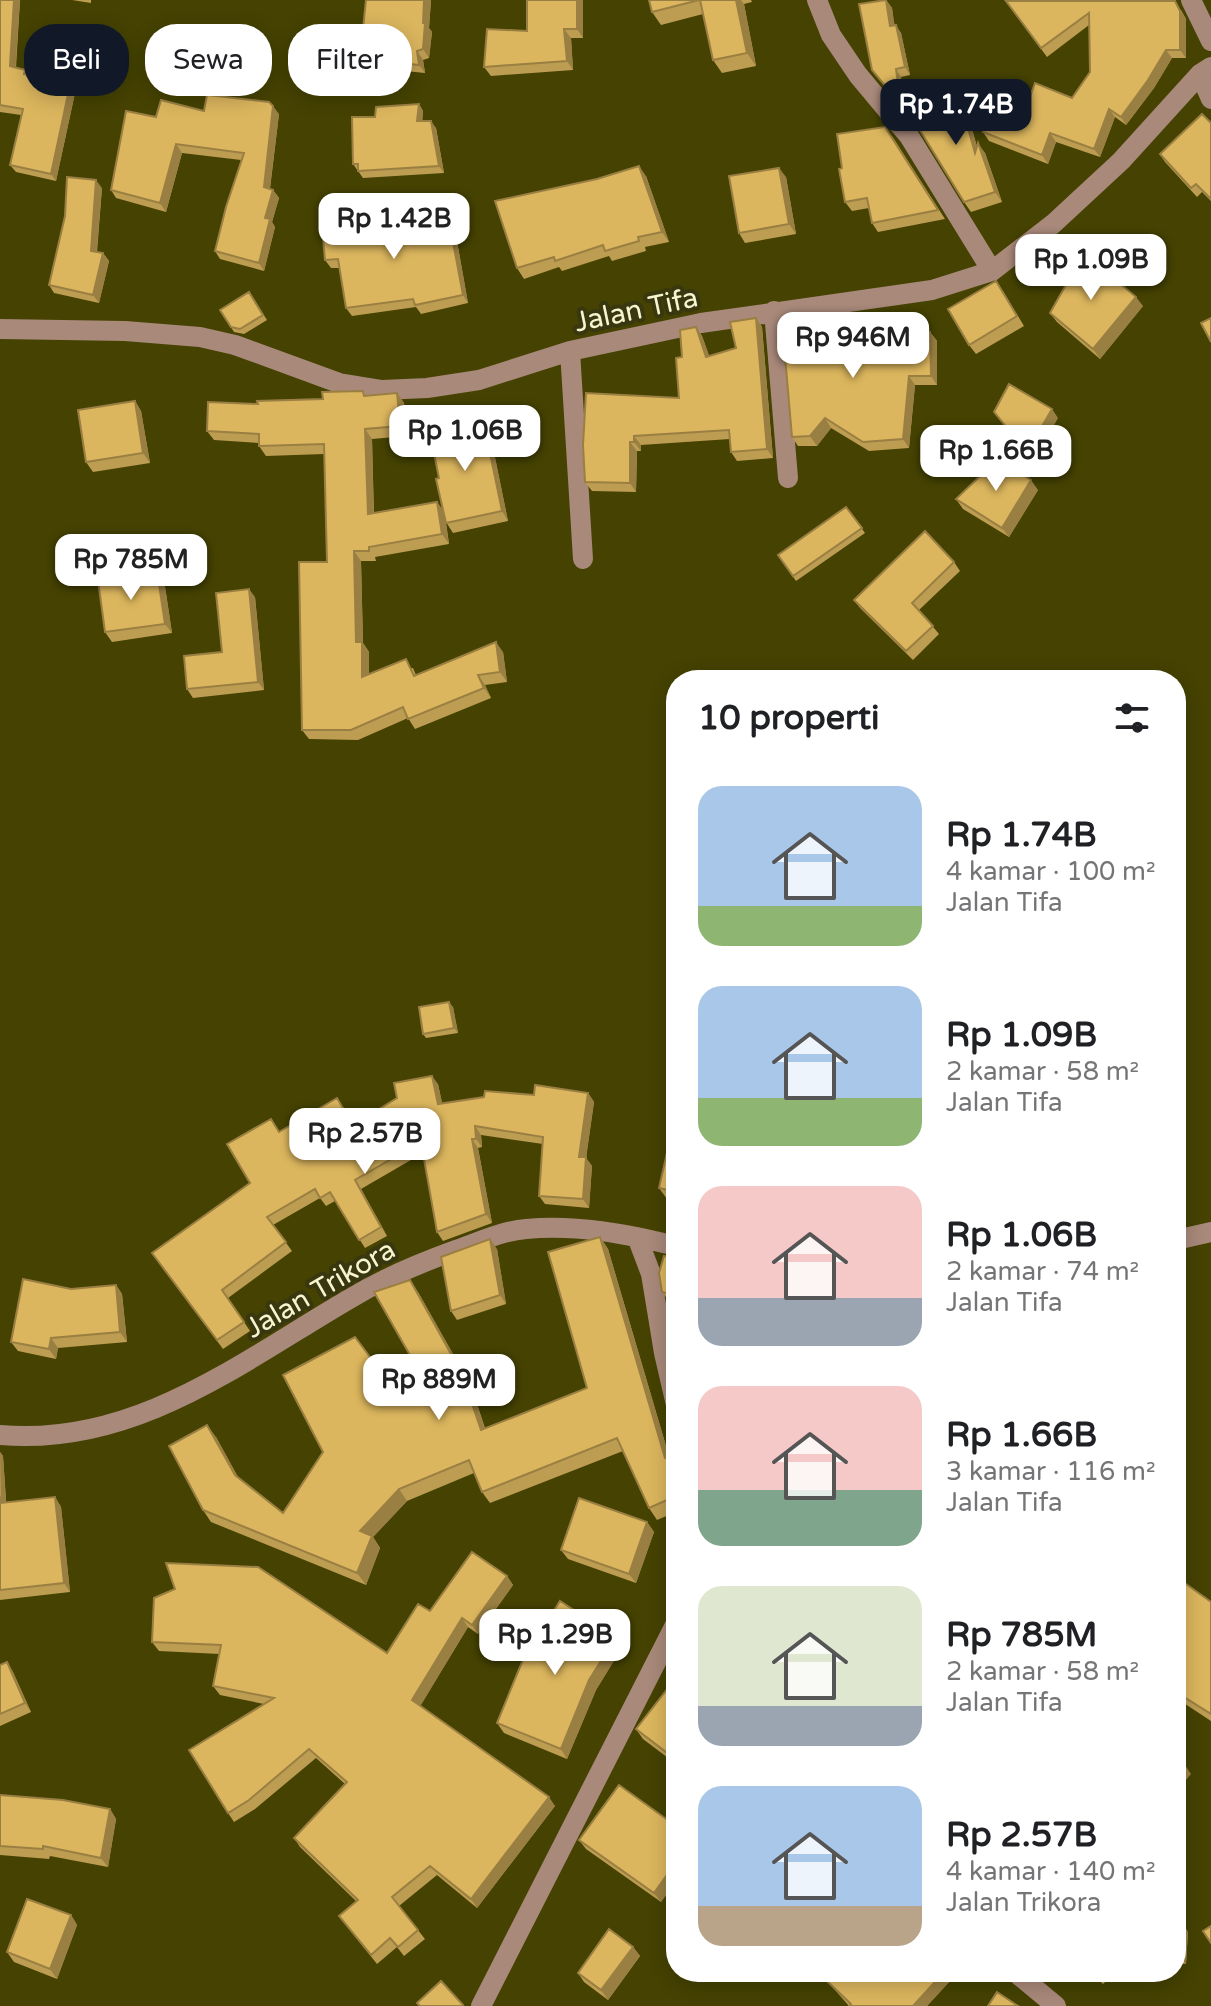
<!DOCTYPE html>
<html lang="id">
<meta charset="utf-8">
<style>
:root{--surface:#fff;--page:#f2f2f2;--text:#202124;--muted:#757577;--accent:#111827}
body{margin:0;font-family:"Varela Round",sans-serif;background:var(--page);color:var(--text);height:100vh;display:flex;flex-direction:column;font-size:30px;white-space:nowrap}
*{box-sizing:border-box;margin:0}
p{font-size:26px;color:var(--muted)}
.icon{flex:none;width:44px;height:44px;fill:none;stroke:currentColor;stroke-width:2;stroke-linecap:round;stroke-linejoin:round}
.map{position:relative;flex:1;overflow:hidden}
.side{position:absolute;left:666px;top:670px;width:520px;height:1312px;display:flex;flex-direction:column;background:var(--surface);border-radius:32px;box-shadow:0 4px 20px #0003}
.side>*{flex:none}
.banner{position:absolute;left:24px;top:24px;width:522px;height:72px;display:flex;gap:16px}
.price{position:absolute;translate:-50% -68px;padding:0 18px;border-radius:16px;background:#fff;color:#222;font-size:26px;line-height:52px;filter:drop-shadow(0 2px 4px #0008)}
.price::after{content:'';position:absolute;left:50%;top:48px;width:24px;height:18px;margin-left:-12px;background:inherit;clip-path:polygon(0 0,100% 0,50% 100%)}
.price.current{background:var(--accent);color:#fff}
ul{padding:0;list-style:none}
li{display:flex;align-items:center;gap:24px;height:200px;padding:0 32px}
li span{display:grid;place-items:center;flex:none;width:224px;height:160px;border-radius:24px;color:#555}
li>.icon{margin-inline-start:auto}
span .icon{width:96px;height:96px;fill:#fffc;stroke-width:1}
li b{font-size:34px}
h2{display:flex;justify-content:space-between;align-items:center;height:96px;padding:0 32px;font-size:34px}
.pill{padding:0 28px;border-radius:32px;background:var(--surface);box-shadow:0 4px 20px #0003;font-size:28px;line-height:72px}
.pill.current{background:var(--accent);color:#fff}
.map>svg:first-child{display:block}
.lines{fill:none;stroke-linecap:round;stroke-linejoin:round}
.minor{stroke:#a8897a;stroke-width:20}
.wall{fill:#bd9d51}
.shaded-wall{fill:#9a7f42}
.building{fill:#dcb65e;stroke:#9a7f42;stroke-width:2}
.labels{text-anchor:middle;stroke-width:8;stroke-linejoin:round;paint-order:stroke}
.street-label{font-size:28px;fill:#f6f5d0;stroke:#39370f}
</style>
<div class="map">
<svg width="1211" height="2006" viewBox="0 0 1211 2006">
<rect width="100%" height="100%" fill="#454202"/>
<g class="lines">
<path class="minor" d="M817,0L831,35L858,75L909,136L992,271
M1191,0L1211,41
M1200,74L1211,99
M774,311L788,478
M0,329L125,331L200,337L235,345L339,383L382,390L427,388L479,380L570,351L701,323L932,290L992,271L1053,224L1121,161L1200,74L1211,67
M570,351L583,559
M637,1237L651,1274L664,1353L676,1405
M1176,1240L1211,1232
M0,1435C135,1447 241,1362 351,1298C384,1278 420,1263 456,1250C478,1242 502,1231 526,1229C576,1224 627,1234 676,1246
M1015,1972L1056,2006
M481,2006L676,1623"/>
</g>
<path class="wall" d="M0,0H20L16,68L28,75L75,93L56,181L16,172L10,165L21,115L0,112Z
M72,0H91V3Z
M431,0L429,28L432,32L429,58L423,60L425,73L366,67L360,58Z
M583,0V38H571L573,70L491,76L484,67Z
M649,0H751L752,2L744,4L756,66L722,73L713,60L703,14L661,25L652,12Z
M886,0L892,8L894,25L901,33L910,75L901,77L905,107L902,108L872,70Z
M1006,1L1181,10L1186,19V58H1172L1154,88L1126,125L1115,117L1100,157L1056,142L1048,164L989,141L983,132L1031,94L1072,98L1090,72L1089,25L1047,57Z
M958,93L965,103L977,147L985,153L1002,202L971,212L964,202L928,120Z
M419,104L423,111L422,121L436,128L444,173L363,178L353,164L375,117Z
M204,111L279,114L270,189L273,190L279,198L272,222L275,227L264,271L220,259L215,251L241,160L182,153L166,212L116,198L111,190L156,117Z
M1211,123V201L1202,192L1197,197L1165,162L1160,154Z
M892,136L945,219L878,232L872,223L869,208L852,211L845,202L842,168Z
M646,176L669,242L645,247L646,251L612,261L609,256L562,271L559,267L524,279L517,268Z
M786,177L796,234L745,243L739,233Z
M102,188L97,252L103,253L109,261L99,303L54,293L49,285Z
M449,221L455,230L468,303L421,314L416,307L352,316L346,308L340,268H331L325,260L390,224H436Z
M1003,291L1024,326L976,354L969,345Z
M249,292L267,320L244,334L234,332L220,310Z
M1143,306L1100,359L1057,322L1050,313Z
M756,318L762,327L773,458L737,461L731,452L730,439L641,445V451H637L636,492L592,491L585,482L583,445L679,398L682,357L696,327L702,336L709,356L736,348Z
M833,328L836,333L930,332L937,341V385H915L909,448L869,451L831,428L817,446H798L792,437Z
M363,391L366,396L397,393L404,403L407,436L372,439L374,513L443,510L439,478L484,424L490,433L508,521L453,533L446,522L449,544L375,557L376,561H361L363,643L369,652V674L413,668L416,675L503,652L507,682L485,685L491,698L415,729L408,718L358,740L309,739L302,730L327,562L324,454L266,456L259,446V443L214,440L207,431L258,404L323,399Z
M135,401L141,411L150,463L93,472L86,462Z
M1038,490L1009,537L963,509L956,499Z
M846,507L865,533L796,581L778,555Z
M954,562L960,571L919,610L939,634L913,660L860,608L854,600Z
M164,580L172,633L112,642L105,632Z
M255,597L264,690L193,698L187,689L222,652Z
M453,1007L458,1033L426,1038L423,1034Z
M438,1084L442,1103L534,1095L588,1093L594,1102L586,1158L592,1166L589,1208L545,1204L539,1196L543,1144L481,1135L482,1147L478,1148L492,1223L443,1241L437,1232L423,1153L361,1189L387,1236L365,1248L335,1201L326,1206L320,1198L273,1225L292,1251L228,1298L250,1331L223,1349L152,1253L250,1183L280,1132L343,1107L354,1124Z
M676,1113V1201L667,1199L659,1188Z
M600,1237L608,1249L669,1456H670L676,1464V1512L657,1520L649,1508L623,1451L490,1503L482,1492L474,1473L407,1501L373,1537L380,1548L366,1585L211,1522L203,1510L216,1437L238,1477L283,1513L393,1388L419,1371L418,1292L471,1386L485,1428L587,1388Z
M497,1249L506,1304L457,1320L451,1311Z
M676,1259V1304L669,1301L662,1292Z
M116,1285L122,1294L127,1342L58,1348L56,1359L18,1351L11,1342L71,1289Z
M0,1452L3,1456L6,1502L55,1497L61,1507L70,1592L0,1600Z
M647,1522L654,1532L636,1583L568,1559L561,1550Z
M507,1576L513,1585L478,1634L468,1627L420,1706L555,1806L477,1908L437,1875L399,1906L425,1939L404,1956L397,1947L377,1964L339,1916L356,1901L300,1847L294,1838L345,1784L316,1758L255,1809L234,1822L228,1813L264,1704L220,1695L213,1686L220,1654L159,1651L152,1642L387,1653L430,1611Z
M1176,1583L1211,1602V1721L1176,1698Z
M623,1646L596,1690L567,1759L504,1733L497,1723Z
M7,1662L13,1672L31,1712L0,1726V1665Z
M676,1678V1764L643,1739L636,1729Z
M0,1795L110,1809L116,1819L108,1867L50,1856L49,1859L0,1855Z
M676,1826V1881L661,1902L586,1849L579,1840Z
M71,1915L77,1925L57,1979L14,1962L7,1952Z
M1176,1926L1188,1932L1186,1964L1176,1963Z
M633,1947L640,1956L608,2000L584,1982L578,1973Z
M1091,1972H1116L1103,1984Z
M950,1981L927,2006H849L828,1982Z"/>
<path class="shaded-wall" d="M14,0H20L15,74L10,66Z
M424,0H431L429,28L432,32L429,58L423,49V23Z
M577,0H583V38L577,29Z
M736,0H741L744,4L756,66L747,53Z
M886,0L892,8L896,34L890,26Z
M1175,1L1186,19V58L1180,50Z
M896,25L901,33L910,75L905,67Z
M564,29L571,38L573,70L567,61Z
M1166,50L1172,58L1154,88L1126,125L1121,117Z
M417,51L423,60L425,73L419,65Z
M896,69L901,77L905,107L900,99Z
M70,85L75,93L56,181L51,174Z
M958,93L965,103L981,162L975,153Z
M419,104L423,111L422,128L417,121Z
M273,106L279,114L269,195L264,187Z
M1109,109L1115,117L1100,157L1094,149Z
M431,121L436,128L444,173L439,166Z
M1050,133L1056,142L1048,164L1042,155Z
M978,143L985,153L1002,202L995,192Z
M176,144L182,153L166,212L160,203Z
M639,166L646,176L669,242L662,232Z
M779,168L786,177L796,234L789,224Z
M96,180L102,188L96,259L91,251Z
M273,190L279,198L272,222L275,227L264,271L259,263L265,218Z
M449,221L455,230L468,303L463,295Z
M103,253L109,261L99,303L93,295Z
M1136,297L1143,306L1100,359L1093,349Z
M756,318L762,327L773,458L767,449Z
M696,327L702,336L713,366L706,357Z
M930,332L937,341V385L931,376Z
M909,376L915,385L909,448L903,439Z
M397,393L404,403L407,436L400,426Z
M135,401L141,411L150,463L143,453Z
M1052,409L1058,418L1034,462L1027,452Z
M825,418L831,428L817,446L810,436Z
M484,424L490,433L508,521L502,511Z
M365,429L372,439L374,524L368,514Z
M634,436L641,445V451L634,442Z
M630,442L637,451L636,492L630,483Z
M1031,480L1038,490L1009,537L1002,528Z
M437,502L444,511L449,544L442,534Z
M354,551L361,561L363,643L369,652V687L362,677L356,642Z
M157,571L164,580L172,633L165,624Z
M249,589L255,597L264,690L258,682Z
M496,642L503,652L507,682L500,672Z
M478,675L485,685L491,698L484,688Z
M449,1002L453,1007L458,1033L454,1028Z
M432,1076L438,1084L444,1112L438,1104Z
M588,1093L594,1102L586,1158L592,1166L589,1208L583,1199L579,1157Z
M475,1126L481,1135L482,1147L476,1139Z
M472,1139L478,1148L492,1223L486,1214Z
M355,1180L361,1189L387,1236L381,1227Z
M600,1237L608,1249L673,1470L665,1458Z
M490,1239L497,1249L506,1304L500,1295Z
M410,1280L418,1292L471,1386L489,1442L481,1430Z
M116,1285L122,1294L127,1342L120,1332Z
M51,1338L58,1348L56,1359L49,1349Z
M207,1425L216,1437L243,1487L235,1475Z
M0,1452L3,1456L7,1512L1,1503Z
M399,1489L407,1501L373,1537L380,1548L366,1585L357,1573L360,1531Z
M55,1497L61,1507L70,1592L64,1583Z
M647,1522L654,1532L636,1583L629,1574Z
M507,1576L513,1585L478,1634L472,1625Z
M462,1618L468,1627L418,1710L412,1700Z
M616,1637L623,1646L596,1690L567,1759L561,1749L589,1680Z
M7,1662L13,1672L31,1712L25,1703Z
M676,1747V1764L670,1755Z
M1185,1765L1191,1774L1176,1792V1775Z
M549,1797L555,1806L477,1908L471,1899Z
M110,1809L116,1819L108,1867L101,1858Z
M676,1862V1881L661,1902L654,1893Z
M71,1915L77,1925L57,1979L50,1969Z
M1185,1927L1188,1932L1186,1964L1182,1959Z
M633,1947L640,1956L608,2000L601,1990Z
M944,1972L950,1981L927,2006H913Z"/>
<path class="building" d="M0,0H14L10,66L25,70L24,74L70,85L51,174L10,165L23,109L0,105Z
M366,0H424L423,23H425L423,49L417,51L419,65L360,58Z
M527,0H577V29H564L567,61L484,67L487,29L527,31Z
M649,0H699L652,12Z
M700,0H736L747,53L713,60Z
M886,0L890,26L896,25L905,67L896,69L900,99L897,100L872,70L859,4Z
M1006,1H1175L1180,11V50H1166L1148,80L1121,117L1109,109L1094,149L1050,133L1042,155L983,132L1002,83L1031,94L1035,83L1072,98L1090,72L1089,13L1041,48Z
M958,93L975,153L978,143L995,192L964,202L915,122L928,120L923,103Z
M207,95L269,102L273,106L264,187L273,190L265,218L270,219L259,263L215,251L226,207L244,153L176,144L160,203L111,190L126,111L156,117L161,100L204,111Z
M419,104L417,121H431L439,166L358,171V164H353L352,117H375L376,107Z
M1202,114L1211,123V199L1196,184L1191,188L1160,154Z
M885,127L938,210L872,223L867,198L845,202L839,169L842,168L837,134Z
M639,166L662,232L638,237L639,241L605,251L603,245L555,261L554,257L517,268L495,201L597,179Z
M779,168L789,224L739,233L729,176Z
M67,177L96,180L91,251L103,253L93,295L49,285L65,216Z
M431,216L433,224L449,221L463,295L415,305L413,299L346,308L338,259L325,260L322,227L389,221V224Z
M1084,253L1136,297L1093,349L1050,313Z
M996,281L1017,316L969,345L948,309Z
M249,292L263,315L240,329L231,327L220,310Z
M756,318L767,449L731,452L729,430L634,436V442H630V483L585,482L583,445L586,393L679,398L676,358L682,357L680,330L696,327L706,357L736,348L730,322Z
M1211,318V342L1201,323Z
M833,328V333L930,332L931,376H909L903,439L863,442L825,418L810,436L792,437L783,333Z
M1009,384L1052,409L1027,452L994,412Z
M363,391L364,396L397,393L400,426L365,429L368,514L437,502L442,534L369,547V551H354L356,642H362V677L406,659L414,676L496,642L500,672L478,675L484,688L408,719L403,707L351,730H302L299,562H327L324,444L259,446V434L207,431L208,402L258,404L257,401L323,399L322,392Z
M135,401L143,453L86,462L78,410Z
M484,424L502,511L446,523L436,479L439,478L430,433Z
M998,459L1031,480L1002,528L956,499Z
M846,507L862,528L793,576L778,555Z
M925,531L954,562L912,603L933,626L906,651L854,600Z
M157,571L165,624L105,632L98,580Z
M249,589L258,682L187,689L184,656L222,652L216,593Z
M449,1002L454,1028L423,1034L419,1007Z
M432,1076L438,1104L484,1097L485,1091L534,1095L535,1085L588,1093L579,1157H586L583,1199L539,1196L543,1137L475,1126L476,1139H472L486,1214L437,1232L421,1142L355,1180L381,1227L359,1240L330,1192L320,1198L315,1189L267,1217L286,1242L222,1290L244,1322L217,1340L152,1253L250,1183L227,1144L271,1119L279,1132L337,1098L353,1125L397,1098L394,1083Z
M676,1113V1192L659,1188Z
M600,1237L665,1458L670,1456L676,1469V1496L649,1508L617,1438L482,1492L469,1460L399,1489L360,1531L372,1536L357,1573L203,1510L169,1446L207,1425L235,1475L283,1513L323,1452L283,1375L355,1337L393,1388L419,1371L374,1292L410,1280L462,1374L481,1430L587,1388L548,1252Z
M490,1239L500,1295L451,1311L441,1257Z
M664,1256L676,1259V1296L662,1292L659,1273Z
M23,1279L71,1289L116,1285L120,1332L51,1338L49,1349L11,1342Z
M0,1496L1,1503L55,1497L64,1583L0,1590Z
M579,1498L647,1522L629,1574L561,1550Z
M472,1552L507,1576L472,1625L462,1618L412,1700L549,1797L471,1899L430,1866L392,1897L418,1930L398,1947L390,1938L371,1955L339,1916L358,1900L294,1838L347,1782L309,1749L249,1800L228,1813L189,1750L274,1698L213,1686L221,1645L152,1642L154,1598L175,1589L166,1563L258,1567L387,1653L418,1604L430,1611Z
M1179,1579L1211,1602V1714L1176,1692V1583Z
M560,1601L616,1637L589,1680L561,1749L497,1723L522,1662Z
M7,1662L25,1703L0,1714V1665Z
M676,1678V1747L670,1755L636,1729Z
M1176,1758L1185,1765L1176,1775Z
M619,1785L676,1826V1862L654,1893L579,1840Z
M0,1795L63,1800L110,1809L101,1858L43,1846V1849L0,1846Z
M27,1899L71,1915L50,1969L7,1952Z
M1176,1926L1185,1927L1182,1959L1176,1958Z
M1211,1926V1943L1203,1931Z
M609,1929L633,1947L601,1990L578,1973Z
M838,1972H944L913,2006H849L851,2004L828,1982Z
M441,1981L463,2005L462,2006H420L417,2003Z
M997,1992L1018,2006H988Z"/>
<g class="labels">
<g class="street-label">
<text transform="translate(636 309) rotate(-12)" y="10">Jalan Tifa</text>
<text transform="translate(320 1288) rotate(-30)" y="10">Jalan Trikora</text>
</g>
</g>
</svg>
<b class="price current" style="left:956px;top:147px">Rp 1.74B</b>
<b class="price" style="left:394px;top:261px">Rp 1.42B</b>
<b class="price" style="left:1091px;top:302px">Rp 1.09B</b>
<b class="price" style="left:853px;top:380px">Rp 946M</b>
<b class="price" style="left:465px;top:473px">Rp 1.06B</b>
<b class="price" style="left:996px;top:493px">Rp 1.66B</b>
<b class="price" style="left:131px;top:602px">Rp 785M</b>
<b class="price" style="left:365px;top:1176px">Rp 2.57B</b>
<b class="price" style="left:439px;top:1422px">Rp 889M</b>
<b class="price" style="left:555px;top:1677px">Rp 1.29B</b>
<div class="banner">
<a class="pill current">Beli</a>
<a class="pill">Sewa</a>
<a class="pill">Filter</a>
</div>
<section class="side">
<h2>10 properti<svg class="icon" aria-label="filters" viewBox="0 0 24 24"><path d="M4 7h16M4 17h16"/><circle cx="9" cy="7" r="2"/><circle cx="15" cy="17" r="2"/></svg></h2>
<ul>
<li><span style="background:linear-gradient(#a9c7e8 75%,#8fb573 0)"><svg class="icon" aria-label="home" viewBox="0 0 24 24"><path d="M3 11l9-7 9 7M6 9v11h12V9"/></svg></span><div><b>Rp 1.74B</b><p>4 kamar · 100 m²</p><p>Jalan Tifa</p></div></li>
<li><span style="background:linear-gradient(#a9c7e8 70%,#8fb573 0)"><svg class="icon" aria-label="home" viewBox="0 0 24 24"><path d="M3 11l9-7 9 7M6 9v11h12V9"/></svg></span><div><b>Rp 1.09B</b><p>2 kamar · 58 m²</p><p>Jalan Tifa</p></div></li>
<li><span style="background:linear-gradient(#f6c9c9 70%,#9aa5b1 0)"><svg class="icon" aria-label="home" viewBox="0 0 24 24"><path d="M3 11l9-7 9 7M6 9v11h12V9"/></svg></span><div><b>Rp 1.06B</b><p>2 kamar · 74 m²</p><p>Jalan Tifa</p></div></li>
<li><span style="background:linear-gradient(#f6c9c9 65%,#7fa58c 0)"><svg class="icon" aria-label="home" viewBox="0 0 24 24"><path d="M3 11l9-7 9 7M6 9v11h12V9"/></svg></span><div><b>Rp 1.66B</b><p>3 kamar · 116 m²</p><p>Jalan Tifa</p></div></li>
<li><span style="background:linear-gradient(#dfe7d0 75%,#9aa5b1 0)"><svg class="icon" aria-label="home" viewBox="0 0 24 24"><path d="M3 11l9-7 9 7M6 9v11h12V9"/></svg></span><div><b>Rp 785M</b><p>2 kamar · 58 m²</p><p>Jalan Tifa</p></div></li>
<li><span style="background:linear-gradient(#a9c7e8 75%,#b9a48a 0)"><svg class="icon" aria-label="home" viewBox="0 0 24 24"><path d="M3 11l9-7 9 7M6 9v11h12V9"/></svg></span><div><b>Rp 2.57B</b><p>4 kamar · 140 m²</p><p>Jalan Trikora</p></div></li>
</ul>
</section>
</div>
